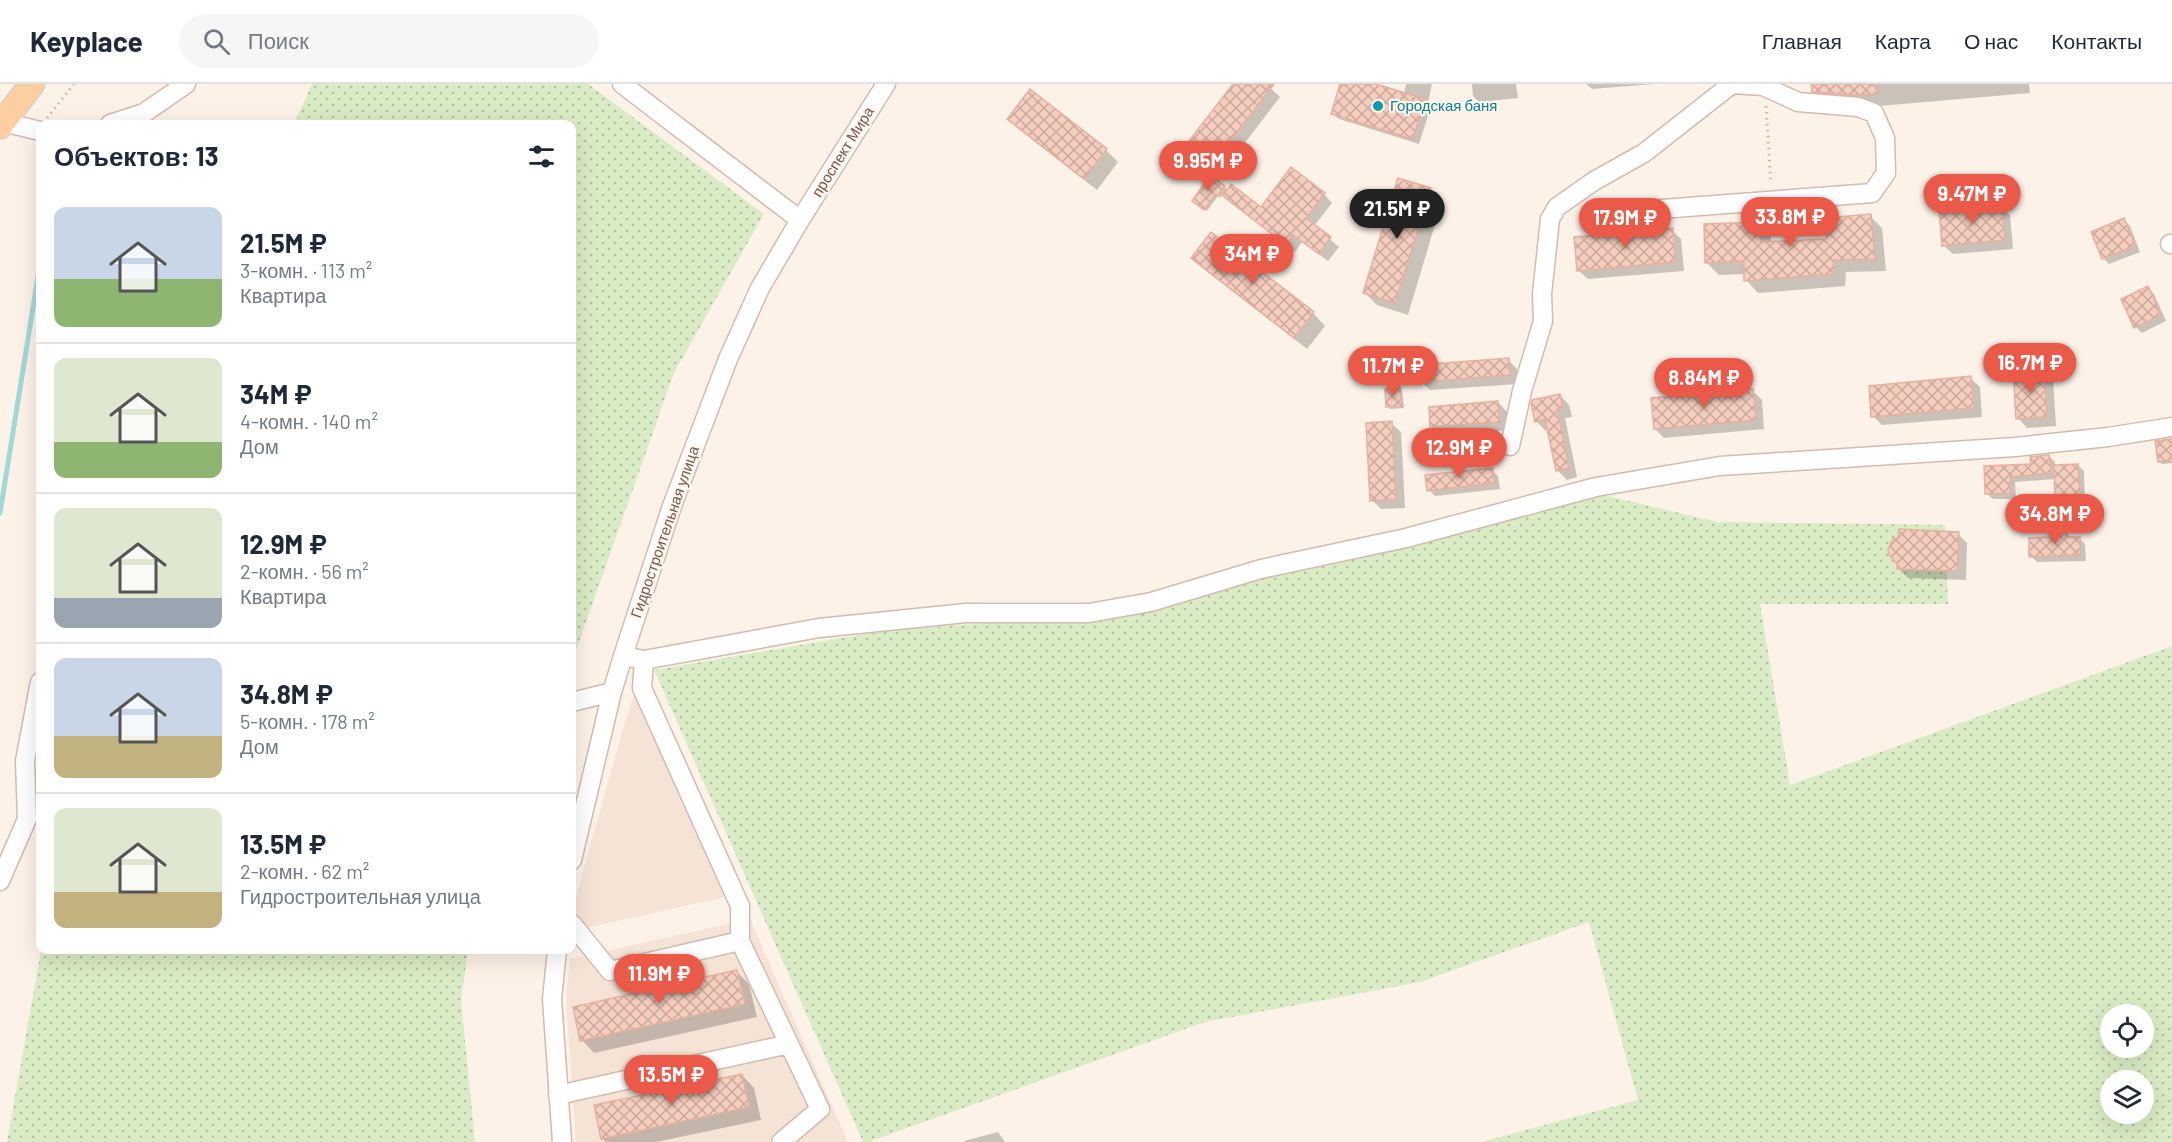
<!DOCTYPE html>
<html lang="ru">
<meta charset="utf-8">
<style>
:root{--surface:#fff;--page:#f6f6f7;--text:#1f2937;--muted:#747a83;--line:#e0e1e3;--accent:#eb5a49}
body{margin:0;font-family:Barlow,sans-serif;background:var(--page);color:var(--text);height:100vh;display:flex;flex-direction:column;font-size:22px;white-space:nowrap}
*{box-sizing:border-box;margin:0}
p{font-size:20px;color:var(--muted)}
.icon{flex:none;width:33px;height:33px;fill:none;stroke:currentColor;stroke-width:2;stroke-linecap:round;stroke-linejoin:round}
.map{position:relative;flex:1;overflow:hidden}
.details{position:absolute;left:36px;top:36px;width:540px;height:834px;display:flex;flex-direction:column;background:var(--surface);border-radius:12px;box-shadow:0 6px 24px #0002}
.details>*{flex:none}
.controls{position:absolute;left:2100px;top:920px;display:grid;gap:12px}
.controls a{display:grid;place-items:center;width:54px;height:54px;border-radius:50%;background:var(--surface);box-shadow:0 6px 24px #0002;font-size:30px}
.price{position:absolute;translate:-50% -51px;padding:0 14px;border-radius:21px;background:var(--accent);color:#fff;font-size:20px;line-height:39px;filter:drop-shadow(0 2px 3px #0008)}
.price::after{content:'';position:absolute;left:50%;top:36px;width:18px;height:14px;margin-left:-9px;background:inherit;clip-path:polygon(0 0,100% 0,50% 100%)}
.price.current{background:#222;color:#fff}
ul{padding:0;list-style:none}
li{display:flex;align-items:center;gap:18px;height:150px;padding:0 18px}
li+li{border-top:2px solid var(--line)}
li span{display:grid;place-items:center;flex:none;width:168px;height:120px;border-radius:12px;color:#555}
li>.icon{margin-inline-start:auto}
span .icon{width:72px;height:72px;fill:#fffc;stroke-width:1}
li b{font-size:26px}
h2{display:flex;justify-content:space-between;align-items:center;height:72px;padding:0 18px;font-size:26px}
header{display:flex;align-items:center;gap:36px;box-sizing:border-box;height:84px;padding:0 30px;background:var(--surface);border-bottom:2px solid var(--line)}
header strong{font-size:28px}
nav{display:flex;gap:33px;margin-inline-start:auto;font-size:21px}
.search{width:420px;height:54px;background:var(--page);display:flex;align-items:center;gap:15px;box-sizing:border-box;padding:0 21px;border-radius:33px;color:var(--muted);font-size:22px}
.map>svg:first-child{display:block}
.residential{fill:#f5e3d6}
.green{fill:url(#green-dots);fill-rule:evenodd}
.shadow{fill:#0003}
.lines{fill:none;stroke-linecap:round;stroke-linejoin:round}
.stream{stroke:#a1d8da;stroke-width:5}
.building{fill:url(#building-cross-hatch);stroke:#e7b19e;stroke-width:1.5}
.minor-casing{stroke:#d3bbaf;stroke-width:21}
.major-casing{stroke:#d9cfcc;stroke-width:27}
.path{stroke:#d9b0a1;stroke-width:3;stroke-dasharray:1.5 4.5;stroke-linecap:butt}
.minor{stroke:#fff;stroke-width:18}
.major{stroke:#fdce9f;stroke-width:24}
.culture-dot{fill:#0f9aa8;stroke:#fff7ef;stroke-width:2}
.labels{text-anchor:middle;stroke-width:4.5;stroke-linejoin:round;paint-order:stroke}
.culture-label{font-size:15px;fill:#0d838f;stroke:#fff7ef;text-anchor:start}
.street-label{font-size:15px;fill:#79554a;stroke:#fff7ef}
</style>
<header>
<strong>Keyplace</strong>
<div class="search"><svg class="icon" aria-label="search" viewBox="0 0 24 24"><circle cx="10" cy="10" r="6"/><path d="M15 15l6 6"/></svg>Поиск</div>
<nav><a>Главная</a><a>Карта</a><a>О нас</a><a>Контакты</a></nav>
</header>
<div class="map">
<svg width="2172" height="1058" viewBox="0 0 2172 1058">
<defs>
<pattern id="green-dots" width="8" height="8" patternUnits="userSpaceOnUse" patternTransform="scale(1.5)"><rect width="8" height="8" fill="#daecc5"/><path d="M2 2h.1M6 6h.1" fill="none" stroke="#b6c2a2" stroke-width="1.8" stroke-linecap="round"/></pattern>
<pattern id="building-cross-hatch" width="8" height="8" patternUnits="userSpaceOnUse" patternTransform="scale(1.5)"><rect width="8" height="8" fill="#f4cdbe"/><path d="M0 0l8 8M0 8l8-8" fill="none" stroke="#caa99c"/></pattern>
</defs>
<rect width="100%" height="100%" fill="#fdf2e8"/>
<path class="residential" d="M641,588L738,810L573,847L576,813L622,649Z
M750,835L848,1058H576L566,915L570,875Z"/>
<path class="green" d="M312,0H588L764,130L674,289L574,572L572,570V40H294Z
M1595,409L1717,438L1945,441L1948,520H1760L1790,701L2172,562V1058H1481L1638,1016L1589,838L1420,898L1205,938L868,1058H863L654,586L882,547L1131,528ZM2110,930H2144V963H2110ZM2110,996H2144V1029H2110Z
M41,866H468L461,917L475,1058H7Z"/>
<path class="shadow" d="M1235,0H1266L1280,13L1218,94L1184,66Z
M1342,0H1371L1404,10L1406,0H1432L1428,19L1431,22L1419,60L1339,35L1333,30Z
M1472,0H1516L1518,14L1479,18L1473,12Z
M1586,0H1654L1592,5Z
M1813,0H2029L2030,9L1868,23L1826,20L1813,7Z
M1009,35L1106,66L1118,78L1097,106L1021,47Z
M1224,103L1261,125L1324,110L1332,119L1314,142L1339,163L1328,177L1302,158L1295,168L1223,110L1220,114L1218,112L1207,127L1196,119Z
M1430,105L1442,117L1408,231L1377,221L1365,209Z
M2001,122L2010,131L2013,165L1953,170L1943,161Z
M1870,132L1882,144L1886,187L1846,188L1845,202L1758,209L1746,196V190L1719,191L1707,179L1758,140L1771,152V159L1827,156Z
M2124,136L2130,142L2140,168L2109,180L2103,174Z
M1672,146L1681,155L1684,187L1588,195L1578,186Z
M1193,174L1313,229L1325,242L1307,265L1205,186Z
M2148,204L2154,210L2166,237L2142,249L2136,243Z
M1508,276L1517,285L1518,300L1430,306L1421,297Z
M2044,285L2053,295L2056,342L2027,344L2018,334Z
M1970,294L1980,303L1982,333L1882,341L1873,332Z
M1400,305L1402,307L1404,324L1390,325L1388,322Z
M1753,307L1762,316L1764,345L1664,354L1655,345Z
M1560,311L1569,321L1572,333L1565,334L1577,393L1567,396L1557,386L1549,346H1545L1536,337Z
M1498,318L1507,328L1509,346L1441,352L1432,343Z
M1391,339L1401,348L1405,424L1381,425L1372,416Z
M2172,357V379L2162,380L2159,378Z
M2049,372L2055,378V383L2078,381L2084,387L2085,420L2063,421L2057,415L2056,395L2015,398L2016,415H1993L1987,410L1986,383L2032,381Z
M1492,386L1498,392L1500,405L1435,412L1429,406Z
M2065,446L2071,454H2079L2085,460L2086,477L2037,478L2031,472Z
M1958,450L1967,459L1966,496L1908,494L1898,484Z
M737,888L749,900L757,933L594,969L582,956Z
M742,991L754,1004L761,1036L656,1058H606L602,1054Z
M998,1048L1005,1058H965L964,1057Z"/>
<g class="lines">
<path class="stream" d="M0,429L40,180"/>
</g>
<path class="building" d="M1233,0H1274L1208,86L1182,66Z
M1340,0H1376L1425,15L1413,55L1331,30Z
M1811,0H1876V10L1855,11L1812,8Z
M1030,5L1107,65L1084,95L1007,35Z
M1291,83L1325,109L1306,134L1331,153L1319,170L1293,151L1286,161L1223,112L1231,100L1261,123Z
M1210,91L1225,102L1217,112L1215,111L1204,126L1192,117Z
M1398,94L1431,104L1395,219L1363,209Z
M2002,121L2005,156L1942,162L1939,126Z
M1871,130L1875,175L1834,176L1833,190L1744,197V177L1705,179L1704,140L1759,138L1761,158L1826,155V134Z
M2124,134L2135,162L2102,175L2091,148Z
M1673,144L1675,178L1577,187L1574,153Z
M1211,148L1314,228L1294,254L1191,174Z
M2148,202L2161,231L2134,244L2121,215Z
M1509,274L1510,291L1420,298L1418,281Z
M2044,284L2047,333L2016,335L2013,286Z
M1971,292L1974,324L1871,333L1869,302Z
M1400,303L1402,322L1386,323L1385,305Z
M1753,305L1756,336L1654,345L1651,314Z
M1560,310L1563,324L1557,325L1569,384L1556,387L1545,335L1535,338L1531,320L1532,316Z
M1498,317L1500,338L1430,343L1429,323Z
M1392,337L1396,415L1370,417L1366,339Z
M2172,355V377L2158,378L2155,357Z
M2049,371L2051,389L2010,393V409L1985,410L1984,382L2031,380L2030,373Z
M2078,380L2080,414L2055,416L2054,381Z
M1493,384L1494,399L1427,407L1425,391Z
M2066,444V453H2080V471L2029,473V454L2050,453L2049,445Z
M1899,445L1959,448L1957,487L1897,485V480L1889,471L1888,465L1893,455L1898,453Z
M737,886L745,920L580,957L573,923Z
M742,990L749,1023L601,1055L594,1021Z"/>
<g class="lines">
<defs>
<path id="minor" d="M622,0L800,136
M3,38L40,47
M110,40L144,29L186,0
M1622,128L1872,109L1886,89L1885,54L1874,29L1858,23L1798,18L1763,2
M2170,160H2172
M1510,362L1522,307L1543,237L1542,210L1550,135L1557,123L1594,97L1644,69L1732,0L1763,2V0
M623,572L644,576L819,544L966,529H1089L1151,518L1261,485L1406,454L1596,403L1720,382L2015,363L2108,353L2172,343
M644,576L642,604L740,822V857L820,1025L781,1058
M572,618L612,608
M572,776L612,608L623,572L672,422L728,275L760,204L800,136L886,0
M0,797L27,735L25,677L40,598
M572,840L610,887L740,857
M557,866L552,915L562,1058
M558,1011L789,960"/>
<path id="major" d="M0,42L32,0"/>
</defs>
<use href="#minor" class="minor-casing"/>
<use href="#major" class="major-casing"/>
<path class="path" d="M1766,22L1771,100
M47,34L74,0"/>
<use href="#minor" class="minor"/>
<use href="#major" class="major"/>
</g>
<circle class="culture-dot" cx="1378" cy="22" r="6"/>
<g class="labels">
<g class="culture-label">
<text x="1390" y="27">Городская баня</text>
</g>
<g class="street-label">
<text transform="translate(843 68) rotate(-58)" y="5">проспект Мира</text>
<text transform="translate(665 448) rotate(-71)" y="5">Гидростроительная улица</text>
</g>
</g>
</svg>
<div class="controls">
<a><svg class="icon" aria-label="locate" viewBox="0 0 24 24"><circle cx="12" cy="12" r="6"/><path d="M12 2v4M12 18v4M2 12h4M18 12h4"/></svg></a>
<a><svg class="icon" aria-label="layers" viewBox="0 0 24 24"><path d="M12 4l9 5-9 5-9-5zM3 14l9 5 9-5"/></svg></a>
</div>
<b class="price" style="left:1208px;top:108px">9.95M ₽</b>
<b class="price" style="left:1972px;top:141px">9.47M ₽</b>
<b class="price current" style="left:1397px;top:156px">21.5M ₽</b>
<b class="price" style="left:1790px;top:164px">33.8M ₽</b>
<b class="price" style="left:1625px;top:165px">17.9M ₽</b>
<b class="price" style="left:1252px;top:201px">34M ₽</b>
<b class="price" style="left:2030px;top:310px">16.7M ₽</b>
<b class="price" style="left:1393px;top:313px">11.7M ₽</b>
<b class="price" style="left:1704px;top:325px">8.84M ₽</b>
<b class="price" style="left:1459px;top:395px">12.9M ₽</b>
<b class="price" style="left:2055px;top:461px">34.8M ₽</b>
<b class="price" style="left:659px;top:921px">11.9M ₽</b>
<b class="price" style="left:671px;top:1022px">13.5M ₽</b>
<section class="details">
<h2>Объектов: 13<svg class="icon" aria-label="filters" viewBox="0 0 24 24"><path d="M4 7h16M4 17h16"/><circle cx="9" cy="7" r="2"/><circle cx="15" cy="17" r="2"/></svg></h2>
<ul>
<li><span style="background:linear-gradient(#c9d6e8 60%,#8fb573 0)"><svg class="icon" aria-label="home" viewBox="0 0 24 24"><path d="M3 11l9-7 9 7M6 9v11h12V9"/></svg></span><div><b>21.5M ₽</b><p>3-комн. · 113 m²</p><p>Квартира</p></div></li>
<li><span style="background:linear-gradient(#dfe7d0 70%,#8fb573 0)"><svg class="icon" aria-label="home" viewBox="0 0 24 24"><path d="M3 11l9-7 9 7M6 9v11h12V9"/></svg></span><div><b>34M ₽</b><p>4-комн. · 140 m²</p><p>Дом</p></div></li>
<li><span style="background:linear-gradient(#dfe7d0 75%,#9aa5b1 0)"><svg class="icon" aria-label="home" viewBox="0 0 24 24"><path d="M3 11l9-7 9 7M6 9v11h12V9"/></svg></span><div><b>12.9M ₽</b><p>2-комн. · 56 m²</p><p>Квартира</p></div></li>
<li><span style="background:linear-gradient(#c9d6e8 65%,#c2b280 0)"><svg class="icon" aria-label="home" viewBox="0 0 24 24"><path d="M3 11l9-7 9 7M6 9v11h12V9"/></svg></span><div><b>34.8M ₽</b><p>5-комн. · 178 m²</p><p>Дом</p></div></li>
<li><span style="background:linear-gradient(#dfe7d0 70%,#c2b280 0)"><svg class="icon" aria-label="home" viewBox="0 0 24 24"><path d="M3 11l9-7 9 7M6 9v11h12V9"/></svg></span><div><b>13.5M ₽</b><p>2-комн. · 62 m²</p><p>Гидростроительная улица</p></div></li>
</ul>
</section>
</div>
